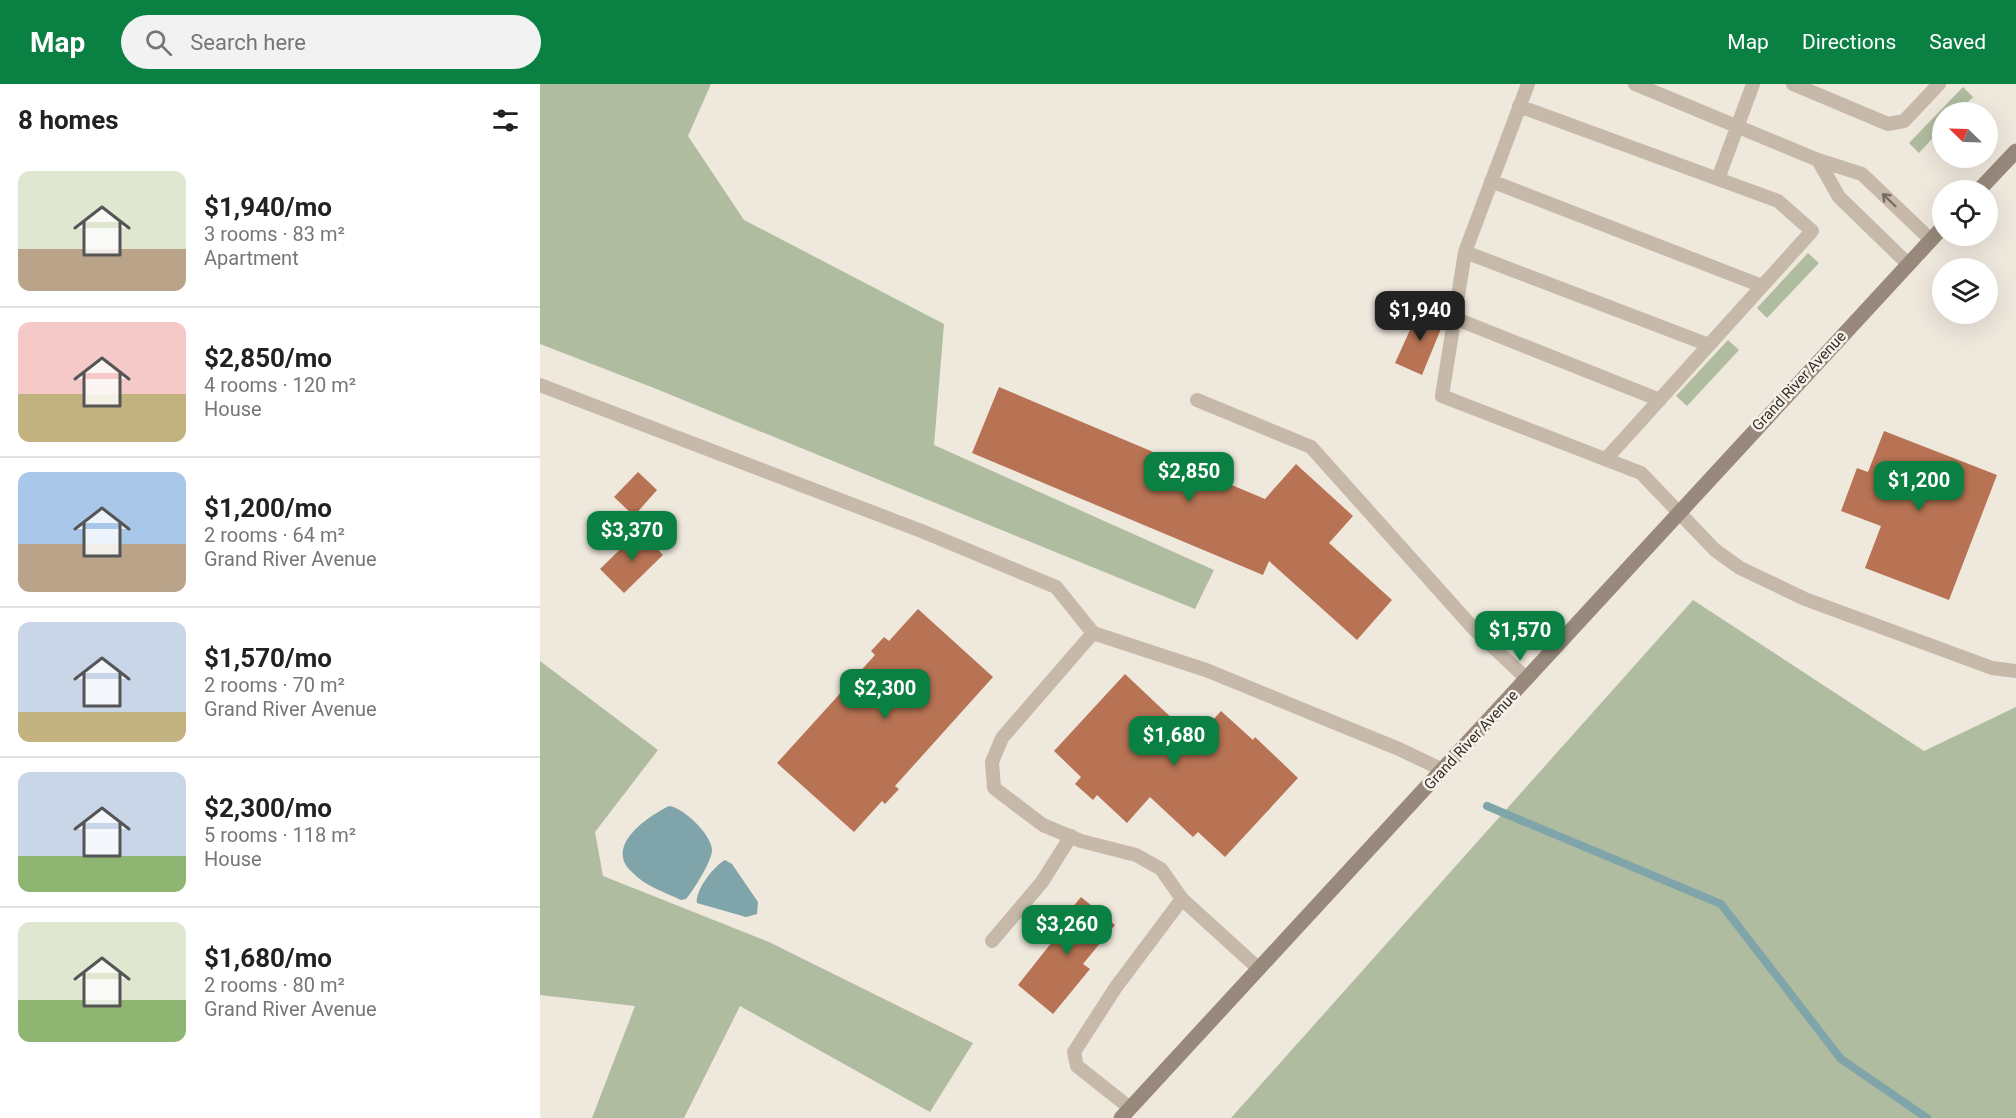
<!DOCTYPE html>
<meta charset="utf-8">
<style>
:root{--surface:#fff;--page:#f2f2f2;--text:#222;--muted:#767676;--line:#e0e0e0;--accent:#0b8043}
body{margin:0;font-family:Roboto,sans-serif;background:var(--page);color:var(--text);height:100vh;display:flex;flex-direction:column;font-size:22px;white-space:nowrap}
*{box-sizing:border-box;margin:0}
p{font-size:20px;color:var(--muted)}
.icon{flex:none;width:33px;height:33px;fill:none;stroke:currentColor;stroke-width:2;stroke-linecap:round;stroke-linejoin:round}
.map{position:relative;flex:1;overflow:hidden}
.details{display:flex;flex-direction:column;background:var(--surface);width:540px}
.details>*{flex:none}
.needle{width:39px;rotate:293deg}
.fabs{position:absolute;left:1392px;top:18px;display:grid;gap:12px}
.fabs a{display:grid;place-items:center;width:66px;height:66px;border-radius:50%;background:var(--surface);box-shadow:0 6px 24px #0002;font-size:30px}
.price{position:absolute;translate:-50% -51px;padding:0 14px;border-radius:12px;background:var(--accent);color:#fff;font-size:20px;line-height:39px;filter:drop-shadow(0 2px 3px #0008)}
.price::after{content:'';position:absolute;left:50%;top:36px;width:18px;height:14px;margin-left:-9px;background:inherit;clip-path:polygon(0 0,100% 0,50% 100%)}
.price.active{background:#222;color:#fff}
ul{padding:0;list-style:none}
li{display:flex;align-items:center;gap:18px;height:150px;padding:0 18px}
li+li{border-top:2px solid var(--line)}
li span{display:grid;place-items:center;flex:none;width:168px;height:120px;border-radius:12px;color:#555}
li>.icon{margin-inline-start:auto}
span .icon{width:72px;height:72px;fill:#fffc;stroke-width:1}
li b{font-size:26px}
h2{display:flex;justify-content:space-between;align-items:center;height:72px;padding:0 18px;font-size:26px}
header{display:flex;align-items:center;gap:36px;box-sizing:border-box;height:84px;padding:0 30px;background:var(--accent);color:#fff}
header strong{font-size:28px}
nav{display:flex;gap:33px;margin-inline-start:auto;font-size:21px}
.search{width:420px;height:54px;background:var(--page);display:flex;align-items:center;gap:15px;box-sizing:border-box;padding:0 21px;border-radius:33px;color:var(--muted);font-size:22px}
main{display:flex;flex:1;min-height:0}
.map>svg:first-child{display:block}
.green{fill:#b0bc9f}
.water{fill:#7fa4a9}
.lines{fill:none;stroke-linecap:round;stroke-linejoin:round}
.stream{stroke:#7fa4a9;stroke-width:8}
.building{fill:#b77353}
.lane{stroke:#c6b9aa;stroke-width:14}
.secondary{stroke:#99897c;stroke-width:15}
.oneway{stroke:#766c63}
.labels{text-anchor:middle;stroke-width:5;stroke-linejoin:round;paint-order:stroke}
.street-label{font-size:15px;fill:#342d29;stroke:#f7f2e9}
</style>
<header>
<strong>Map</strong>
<div class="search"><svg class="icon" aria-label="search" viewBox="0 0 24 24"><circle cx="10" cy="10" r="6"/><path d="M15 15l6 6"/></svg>Search here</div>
<nav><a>Map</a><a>Directions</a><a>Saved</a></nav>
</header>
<main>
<section class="details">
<h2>8 homes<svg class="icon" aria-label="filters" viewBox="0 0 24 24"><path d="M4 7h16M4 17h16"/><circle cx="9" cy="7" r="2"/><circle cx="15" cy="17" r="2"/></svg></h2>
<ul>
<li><span style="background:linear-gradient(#dfe7d0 65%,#b9a48a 0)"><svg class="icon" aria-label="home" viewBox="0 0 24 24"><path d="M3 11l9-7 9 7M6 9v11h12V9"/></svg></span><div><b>$1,940/mo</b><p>3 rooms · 83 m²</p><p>Apartment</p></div></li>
<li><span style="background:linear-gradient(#f6c9c9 60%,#c2b280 0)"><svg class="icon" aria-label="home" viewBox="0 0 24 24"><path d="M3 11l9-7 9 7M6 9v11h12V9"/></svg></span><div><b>$2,850/mo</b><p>4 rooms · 120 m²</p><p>House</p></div></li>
<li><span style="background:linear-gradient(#a9c7e8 60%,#b9a48a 0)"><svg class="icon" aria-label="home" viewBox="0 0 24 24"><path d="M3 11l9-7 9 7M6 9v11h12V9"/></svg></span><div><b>$1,200/mo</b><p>2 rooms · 64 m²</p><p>Grand River Avenue</p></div></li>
<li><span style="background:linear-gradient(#c9d6e8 75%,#c2b280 0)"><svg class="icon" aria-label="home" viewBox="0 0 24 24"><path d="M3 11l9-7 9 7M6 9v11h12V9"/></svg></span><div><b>$1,570/mo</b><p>2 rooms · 70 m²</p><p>Grand River Avenue</p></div></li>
<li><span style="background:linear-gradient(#c9d6e8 70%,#8fb573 0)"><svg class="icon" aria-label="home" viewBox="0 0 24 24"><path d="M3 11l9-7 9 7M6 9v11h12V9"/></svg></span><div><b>$2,300/mo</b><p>5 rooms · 118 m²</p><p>House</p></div></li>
<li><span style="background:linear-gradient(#dfe7d0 65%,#8fb573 0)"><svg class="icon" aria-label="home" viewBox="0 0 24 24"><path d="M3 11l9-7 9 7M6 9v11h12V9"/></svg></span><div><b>$1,680/mo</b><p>2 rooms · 80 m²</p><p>Grand River Avenue</p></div></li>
</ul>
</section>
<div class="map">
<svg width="1476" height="1034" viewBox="0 0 1476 1034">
<rect width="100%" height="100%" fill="#efe8dd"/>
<path class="green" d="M0,0H171L148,52L204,136L404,240L394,361L674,486L655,525L114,304L0,260Z
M1423,3L1433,13L1418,28H1402V44L1379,69L1369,59Z
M1268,169L1279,179L1227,234L1217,224Z
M1188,256L1199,266L1147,322L1136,312Z
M1153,516L1384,667L1476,623V1034H691Z
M0,577L118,666L55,748L63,792L229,858L433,959L390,1028L200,922L144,1034H52L95,922L0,911Z"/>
<path class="water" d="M129,722C143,723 172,751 172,766C172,777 153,807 146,815L141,816C124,808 105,802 92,788C64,762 107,733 129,722Z
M185,776L192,780L218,818L217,830L206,833L157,819C155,806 174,782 185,776Z"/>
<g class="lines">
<path class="stream" d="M947,722L1181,820L1301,975L1387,1034"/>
</g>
<path class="building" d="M880,224L905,235L882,291L855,279Z
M459,303L725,415L756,380L813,432L789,459L852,516L817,556L729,477L723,491L432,369Z
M1344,347L1457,391L1409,516L1325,484L1341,442L1301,427L1317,384L1328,388Z
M98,388L117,406L94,432L74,413Z
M100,446L123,471L84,509L60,485Z
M378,525L453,593L355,702L359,705L345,720L342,717L314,748L237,679L335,571L331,567L344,553L349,557Z
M585,590L655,656L681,627L713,656L715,653L758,694L685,773L658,748L653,753L610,713L587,739L557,711L553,716L535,700L541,693L514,667Z
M541,813L575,841L543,880L550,885L513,930L478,901L512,858L507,854Z"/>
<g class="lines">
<path class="lane" d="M988,0L925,168L902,312L1101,389L1175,466L1200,484L1265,515L1452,584L1476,587
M1095,0L1278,76L1322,90L1391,156
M1253,0L1348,40L1364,37L1399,0
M979,22L1178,95
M1278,76L1299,113L1368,180
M951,97L1222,202
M925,168L1169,261
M914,234L1120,316
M0,301L384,448L516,503L553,549L666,586L859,665L903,686
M657,316L771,363L934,545L987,595
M1066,375L1272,147L1238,117L1178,95L1213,0
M553,549L462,654L452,678L454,704L503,741L541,757L596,771L621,785L642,815L719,885
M452,857L502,798L531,752
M590,1024L537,982L534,968L576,903L642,815"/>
<path class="secondary" d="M1439,106L1476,67
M581,1034L1402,144"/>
</g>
<defs><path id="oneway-shaft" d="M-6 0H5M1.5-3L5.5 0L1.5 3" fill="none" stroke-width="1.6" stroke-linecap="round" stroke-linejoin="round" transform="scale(1.5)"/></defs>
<use class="oneway" href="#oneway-shaft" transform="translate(1349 116) rotate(-136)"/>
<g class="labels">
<g class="street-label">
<text transform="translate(1259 297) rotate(-47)" y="5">Grand River Avenue</text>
<text transform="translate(931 656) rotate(-47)" y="5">Grand River Avenue</text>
</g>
</g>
</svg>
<div class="fabs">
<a><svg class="needle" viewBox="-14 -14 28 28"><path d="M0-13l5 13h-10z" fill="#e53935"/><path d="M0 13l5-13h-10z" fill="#767676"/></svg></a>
<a><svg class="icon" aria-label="locate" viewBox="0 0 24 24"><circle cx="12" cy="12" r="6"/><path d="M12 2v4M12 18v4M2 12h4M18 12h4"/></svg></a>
<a><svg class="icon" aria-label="layers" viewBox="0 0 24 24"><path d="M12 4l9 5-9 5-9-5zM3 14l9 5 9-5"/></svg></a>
</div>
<b class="price active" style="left:880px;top:258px">$1,940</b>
<b class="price" style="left:649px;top:419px">$2,850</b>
<b class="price" style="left:1379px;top:428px">$1,200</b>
<b class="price" style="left:92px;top:478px">$3,370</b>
<b class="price" style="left:980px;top:578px">$1,570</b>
<b class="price" style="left:345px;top:636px">$2,300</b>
<b class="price" style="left:634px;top:683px">$1,680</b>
<b class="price" style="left:527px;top:872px">$3,260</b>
</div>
</main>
